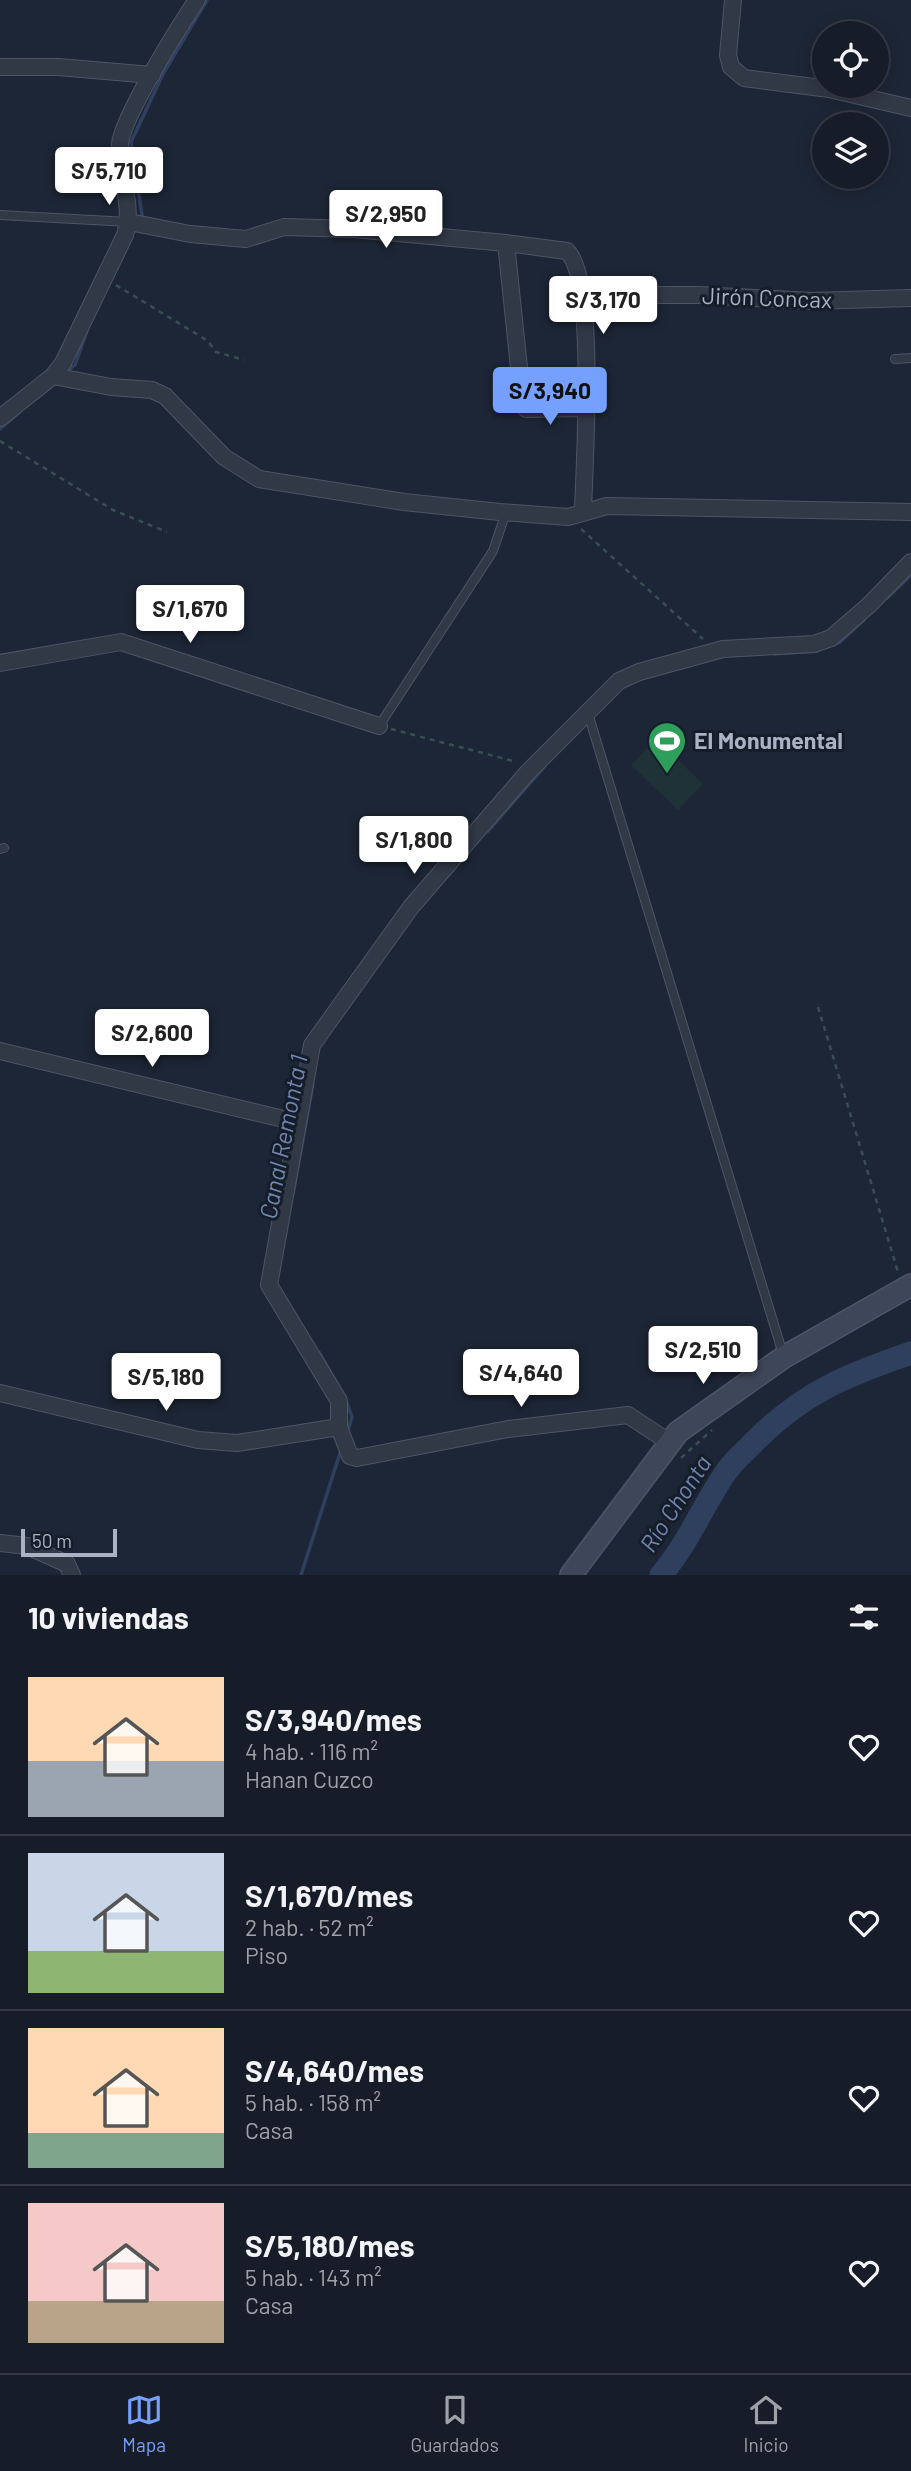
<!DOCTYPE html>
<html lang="es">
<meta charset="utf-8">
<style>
:root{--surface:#161c28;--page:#232934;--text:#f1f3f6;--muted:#9ea1a8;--line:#353a45;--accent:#75a0fe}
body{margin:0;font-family:Barlow,sans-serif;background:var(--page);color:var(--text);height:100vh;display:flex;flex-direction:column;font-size:26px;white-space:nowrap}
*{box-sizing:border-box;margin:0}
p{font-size:23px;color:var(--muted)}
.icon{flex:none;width:38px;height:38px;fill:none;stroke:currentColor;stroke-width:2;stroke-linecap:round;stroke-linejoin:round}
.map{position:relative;height:1575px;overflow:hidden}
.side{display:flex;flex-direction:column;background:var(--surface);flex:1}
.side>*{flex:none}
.fabs{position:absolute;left:812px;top:21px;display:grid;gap:14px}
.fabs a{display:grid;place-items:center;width:77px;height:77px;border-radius:50%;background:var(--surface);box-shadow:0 4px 18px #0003,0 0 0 2px var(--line);font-size:35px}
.scale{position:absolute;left:21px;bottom:18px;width:96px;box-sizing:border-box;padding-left:7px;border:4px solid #aab2c4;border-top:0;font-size:19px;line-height:24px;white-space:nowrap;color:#aab2c4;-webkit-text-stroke:5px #161d2a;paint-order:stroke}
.price{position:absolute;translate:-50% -60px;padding:0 16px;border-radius:7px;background:#fff;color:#222;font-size:23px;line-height:46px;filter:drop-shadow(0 2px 4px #0008)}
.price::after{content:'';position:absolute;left:50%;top:42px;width:21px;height:16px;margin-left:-10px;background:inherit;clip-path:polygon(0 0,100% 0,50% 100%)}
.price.active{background:var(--accent);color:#111}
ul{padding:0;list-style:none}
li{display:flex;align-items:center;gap:21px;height:175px;padding:0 28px}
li+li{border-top:2px solid var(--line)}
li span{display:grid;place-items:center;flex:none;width:196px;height:140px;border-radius:0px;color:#555}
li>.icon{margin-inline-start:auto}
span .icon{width:84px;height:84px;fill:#fffc;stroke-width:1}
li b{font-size:30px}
h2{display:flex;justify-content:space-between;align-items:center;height:84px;padding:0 28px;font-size:30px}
.tab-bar{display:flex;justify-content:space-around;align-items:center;height:98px;border-top:2px solid var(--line);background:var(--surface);font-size:19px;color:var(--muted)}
.tab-bar a{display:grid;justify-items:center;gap:4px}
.tab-bar .active{color:var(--accent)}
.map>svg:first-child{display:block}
.green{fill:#1f3237}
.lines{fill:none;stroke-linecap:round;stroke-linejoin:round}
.stream{stroke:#2f405f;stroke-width:3.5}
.river{stroke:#2f405f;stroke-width:23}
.service-casing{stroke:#4e5565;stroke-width:10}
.minor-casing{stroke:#4e5565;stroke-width:18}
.secondary-casing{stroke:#4e5565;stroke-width:24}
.path{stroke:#394e51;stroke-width:2.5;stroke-dasharray:5 5;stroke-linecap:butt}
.service{stroke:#313846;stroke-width:8}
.minor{stroke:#313846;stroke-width:16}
.secondary{stroke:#3e475a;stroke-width:21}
.labels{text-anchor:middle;stroke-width:6;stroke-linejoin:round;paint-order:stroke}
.street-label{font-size:23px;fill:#aab2c4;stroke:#161d2a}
.poi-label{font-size:23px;font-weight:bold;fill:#aab2c4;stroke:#161d2a;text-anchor:start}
.water-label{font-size:24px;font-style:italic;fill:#7086af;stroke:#161d2a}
</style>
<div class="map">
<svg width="911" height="1575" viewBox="0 0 911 1575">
<rect width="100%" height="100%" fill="#1d2636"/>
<path class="green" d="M656,739L703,784L678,810L631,765Z"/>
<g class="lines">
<path class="stream" d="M140,220L142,215L131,142L163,74L207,0
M65,373L75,365L87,331
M0,429L20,412
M887,598L911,575
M832,645L840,642L864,620
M774,654L818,651
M488,831L545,766
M293,1194L313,1084
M319,1352L343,1394
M346,1401L352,1417L347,1433
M301,1575L341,1450"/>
<path class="river" d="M661,1575C688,1544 703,1505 726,1472C734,1460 746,1451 755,1441C804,1392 847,1375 911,1353"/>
<defs>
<path id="service" d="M0,215L129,222
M895,359L911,358
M587,710L783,1354
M379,726L493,551L506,512
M0,849L4,848"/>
<path id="minor" d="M733,0L728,55L731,67L744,78L829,89L911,108
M0,67H58L152,75
M129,222L190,234L246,239L284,227L354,229L506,243L523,406L526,409L585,408
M506,243L567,251C597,279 584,466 583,513
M582,295H699L811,301L911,298
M53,376L111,387L152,390L165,396L224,457L259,479L404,502L500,512L568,517L607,506L911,512
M0,418L53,376L63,363L125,235C134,204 118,175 120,144C122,118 180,25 197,0
M0,663L121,642L379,726
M0,1051L296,1122
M0,1393L198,1440L237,1443L339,1427
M669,1442L628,1415L508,1429L357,1458L350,1456L339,1427V1401L269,1285L312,1045L411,907L528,772L619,681L639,672L723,649L814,644L831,638L868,606L911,562
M0,1543L27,1546L67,1564L72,1575"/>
<path id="secondary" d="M571,1575L678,1432L784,1357L911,1285"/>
</defs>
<use href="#service" class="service-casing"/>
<use href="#minor" class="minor-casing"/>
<use href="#secondary" class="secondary-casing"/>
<path class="path" d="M116,285L208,341L216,352L244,360
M0,441L113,510L167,532
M581,529L703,639
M391,729L517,762
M818,1007L898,1272
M681,1458L712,1430"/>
<use href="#service" class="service"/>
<use href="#minor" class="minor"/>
<use href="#secondary" class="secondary"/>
</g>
<defs>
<symbol id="stadium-pin" viewBox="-11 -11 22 30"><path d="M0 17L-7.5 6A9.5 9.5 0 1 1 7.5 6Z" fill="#2e9e5b" stroke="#161d2a"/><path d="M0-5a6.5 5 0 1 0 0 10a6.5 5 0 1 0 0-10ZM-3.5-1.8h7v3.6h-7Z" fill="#fff"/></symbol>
</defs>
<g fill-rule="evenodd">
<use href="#stadium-pin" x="645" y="719" width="44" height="60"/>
</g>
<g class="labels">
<g class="street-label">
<text transform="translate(767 298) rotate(2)" y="8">Jirón Concax</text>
</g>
<g class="poi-label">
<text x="694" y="749">El Monumental</text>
</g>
<g class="water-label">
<text transform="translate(284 1137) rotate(-79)" y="8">Canal Remonta 1</text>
<text transform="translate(676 1504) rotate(-57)" y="8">Río Chonta</text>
</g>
</g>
</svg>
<div class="fabs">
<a><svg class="icon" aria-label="locate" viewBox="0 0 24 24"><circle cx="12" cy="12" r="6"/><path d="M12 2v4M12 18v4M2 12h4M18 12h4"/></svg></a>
<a><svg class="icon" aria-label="layers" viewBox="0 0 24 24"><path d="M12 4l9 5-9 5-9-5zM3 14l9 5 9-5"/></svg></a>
</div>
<div class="scale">50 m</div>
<b class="price" style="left:109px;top:207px">S/5,710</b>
<b class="price" style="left:386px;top:250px">S/2,950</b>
<b class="price" style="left:603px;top:336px">S/3,170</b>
<b class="price active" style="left:550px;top:427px">S/3,940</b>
<b class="price" style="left:190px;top:645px">S/1,670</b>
<b class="price" style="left:414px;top:876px">S/1,800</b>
<b class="price" style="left:152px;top:1069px">S/2,600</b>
<b class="price" style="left:703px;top:1386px">S/2,510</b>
<b class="price" style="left:521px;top:1409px">S/4,640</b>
<b class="price" style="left:166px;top:1413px">S/5,180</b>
</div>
<section class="side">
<h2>10 viviendas<svg class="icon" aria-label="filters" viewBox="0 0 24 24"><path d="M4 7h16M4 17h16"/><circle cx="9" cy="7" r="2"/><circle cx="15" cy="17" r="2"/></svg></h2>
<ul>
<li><span style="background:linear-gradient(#ffd9b3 60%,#9aa5b1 0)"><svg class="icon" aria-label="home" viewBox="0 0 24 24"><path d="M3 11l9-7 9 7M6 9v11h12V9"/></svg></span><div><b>S/3,940/mes</b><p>4 hab. · 116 m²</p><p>Hanan Cuzco</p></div><svg class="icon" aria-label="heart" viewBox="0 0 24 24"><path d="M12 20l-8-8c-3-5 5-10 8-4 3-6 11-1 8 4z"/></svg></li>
<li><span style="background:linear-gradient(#c9d6e8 70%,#8fb573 0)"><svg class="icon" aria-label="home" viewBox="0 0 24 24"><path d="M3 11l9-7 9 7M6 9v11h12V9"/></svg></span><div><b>S/1,670/mes</b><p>2 hab. · 52 m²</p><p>Piso</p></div><svg class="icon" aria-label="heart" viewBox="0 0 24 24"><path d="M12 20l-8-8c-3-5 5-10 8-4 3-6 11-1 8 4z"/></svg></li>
<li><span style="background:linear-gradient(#ffd9b3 75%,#7fa58c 0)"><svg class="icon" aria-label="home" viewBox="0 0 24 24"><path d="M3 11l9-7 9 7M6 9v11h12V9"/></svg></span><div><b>S/4,640/mes</b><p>5 hab. · 158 m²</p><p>Casa</p></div><svg class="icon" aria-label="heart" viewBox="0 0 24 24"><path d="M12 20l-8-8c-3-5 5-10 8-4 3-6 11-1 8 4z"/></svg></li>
<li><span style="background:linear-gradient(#f6c9c9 70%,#b9a48a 0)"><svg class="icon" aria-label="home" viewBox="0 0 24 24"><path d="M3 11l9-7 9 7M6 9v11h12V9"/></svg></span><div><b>S/5,180/mes</b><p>5 hab. · 143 m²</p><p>Casa</p></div><svg class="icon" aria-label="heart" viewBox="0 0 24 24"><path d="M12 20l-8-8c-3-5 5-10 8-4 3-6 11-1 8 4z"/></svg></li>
</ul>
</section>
<nav class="tab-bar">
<a class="active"><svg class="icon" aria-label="map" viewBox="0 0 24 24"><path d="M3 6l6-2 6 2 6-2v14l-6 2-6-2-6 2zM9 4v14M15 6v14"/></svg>Mapa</a>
<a><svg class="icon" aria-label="saved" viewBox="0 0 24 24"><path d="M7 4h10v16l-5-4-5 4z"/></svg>Guardados</a>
<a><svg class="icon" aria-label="home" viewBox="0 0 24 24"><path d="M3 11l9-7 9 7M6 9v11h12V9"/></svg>Inicio</a>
</nav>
